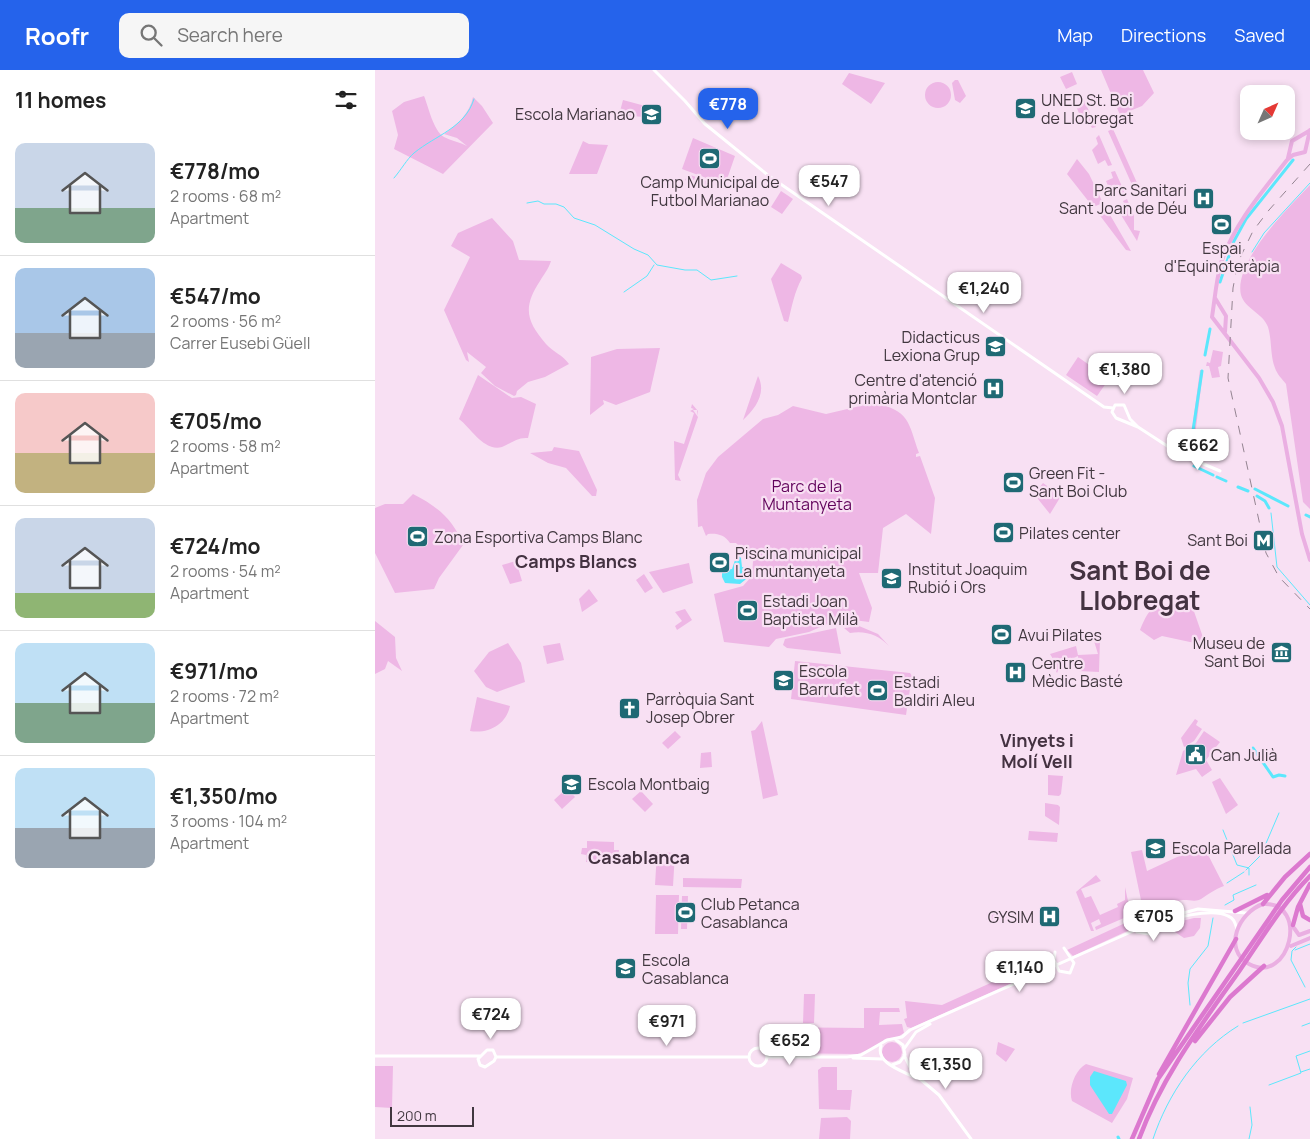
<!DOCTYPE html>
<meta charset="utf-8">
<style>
:root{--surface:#fff;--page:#f6f6f6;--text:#222;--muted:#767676;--line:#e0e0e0;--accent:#2563eb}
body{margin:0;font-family:Manrope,sans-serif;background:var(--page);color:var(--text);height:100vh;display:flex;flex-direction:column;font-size:19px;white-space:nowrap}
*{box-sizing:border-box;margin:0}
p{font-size:16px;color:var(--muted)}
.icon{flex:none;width:28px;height:28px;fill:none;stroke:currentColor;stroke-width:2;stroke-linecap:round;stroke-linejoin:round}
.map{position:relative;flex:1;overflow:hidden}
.panel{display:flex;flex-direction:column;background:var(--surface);width:375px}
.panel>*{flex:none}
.needle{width:32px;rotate:45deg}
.controls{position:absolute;left:865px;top:15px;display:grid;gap:10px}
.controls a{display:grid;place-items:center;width:55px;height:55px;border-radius:10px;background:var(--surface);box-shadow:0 2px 8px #0003;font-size:25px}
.scale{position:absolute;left:15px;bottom:12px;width:84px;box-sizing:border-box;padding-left:5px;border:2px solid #41373f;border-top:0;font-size:14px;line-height:18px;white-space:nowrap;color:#41373f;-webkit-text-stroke:4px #f8e0f3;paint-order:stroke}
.price{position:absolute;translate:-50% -42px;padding:0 11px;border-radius:10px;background:#fff;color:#222;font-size:16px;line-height:32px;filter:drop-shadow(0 1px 2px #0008)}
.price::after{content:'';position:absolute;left:50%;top:30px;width:15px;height:11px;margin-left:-8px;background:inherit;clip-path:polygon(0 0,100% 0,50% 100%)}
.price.selected{background:var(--accent);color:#fff}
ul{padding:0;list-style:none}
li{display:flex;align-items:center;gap:15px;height:125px;padding:0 15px}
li+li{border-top:1px solid var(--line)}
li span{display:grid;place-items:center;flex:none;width:140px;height:100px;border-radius:10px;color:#555}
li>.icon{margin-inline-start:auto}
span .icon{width:60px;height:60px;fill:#fffc;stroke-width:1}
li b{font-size:21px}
h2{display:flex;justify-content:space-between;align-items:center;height:60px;padding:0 15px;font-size:21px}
header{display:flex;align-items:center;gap:30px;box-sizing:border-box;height:70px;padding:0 25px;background:var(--accent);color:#fff}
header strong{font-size:24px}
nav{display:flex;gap:28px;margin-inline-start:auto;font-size:18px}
.search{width:350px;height:45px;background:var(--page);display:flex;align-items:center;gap:12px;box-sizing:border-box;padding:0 18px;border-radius:10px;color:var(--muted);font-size:19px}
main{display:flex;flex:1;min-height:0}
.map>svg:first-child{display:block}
.green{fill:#eeb7e5}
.water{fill:#5ce7fc}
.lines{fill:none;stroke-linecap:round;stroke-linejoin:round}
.stream{stroke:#5ce7fc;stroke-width:1}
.canal{stroke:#5ce7fc;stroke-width:3}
.tertiary{stroke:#fff;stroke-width:3}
.primary{stroke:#eaafe2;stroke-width:4}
.motorway{stroke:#dc79cf;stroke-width:4.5}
.rail{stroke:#948491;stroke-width:1;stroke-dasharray:9 9;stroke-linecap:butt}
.labels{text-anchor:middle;stroke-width:4.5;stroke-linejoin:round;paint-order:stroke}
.poi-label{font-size:16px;fill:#41373f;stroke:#f8e0f3;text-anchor:start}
.park-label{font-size:16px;fill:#61035b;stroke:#f8e0f3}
.neighbourhood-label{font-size:18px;font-weight:bold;fill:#443241;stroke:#f8e0f3}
.town-label{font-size:26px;font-weight:bold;fill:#443241;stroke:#f8e0f3}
</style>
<header>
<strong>Roofr</strong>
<div class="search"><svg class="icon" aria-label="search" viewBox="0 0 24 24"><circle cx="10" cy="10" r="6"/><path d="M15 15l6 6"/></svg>Search here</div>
<nav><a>Map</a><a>Directions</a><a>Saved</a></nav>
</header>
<main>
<section class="panel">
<h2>11 homes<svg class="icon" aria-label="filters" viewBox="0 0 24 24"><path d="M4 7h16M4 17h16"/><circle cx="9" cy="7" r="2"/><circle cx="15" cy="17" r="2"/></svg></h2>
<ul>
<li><span style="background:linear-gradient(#c9d6e8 65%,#7fa58c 0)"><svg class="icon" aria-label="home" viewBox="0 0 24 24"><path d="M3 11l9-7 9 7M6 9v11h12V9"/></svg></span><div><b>€778/mo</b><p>2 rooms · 68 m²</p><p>Apartment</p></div></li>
<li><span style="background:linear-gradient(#a9c7e8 65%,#9aa5b1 0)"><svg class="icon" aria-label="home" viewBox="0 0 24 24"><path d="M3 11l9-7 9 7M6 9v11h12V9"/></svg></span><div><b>€547/mo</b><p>2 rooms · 56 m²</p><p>Carrer Eusebi Güell</p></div></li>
<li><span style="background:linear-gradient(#f6c9c9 60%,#c2b280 0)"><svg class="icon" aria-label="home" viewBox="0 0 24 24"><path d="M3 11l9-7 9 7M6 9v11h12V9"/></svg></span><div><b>€705/mo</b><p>2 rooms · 58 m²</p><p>Apartment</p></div></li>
<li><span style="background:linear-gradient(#c9d6e8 75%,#8fb573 0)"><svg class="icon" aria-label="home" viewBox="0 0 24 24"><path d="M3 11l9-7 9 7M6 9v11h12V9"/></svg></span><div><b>€724/mo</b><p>2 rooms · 54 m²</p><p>Apartment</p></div></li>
<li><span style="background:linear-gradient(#bfe0f5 60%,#7fa58c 0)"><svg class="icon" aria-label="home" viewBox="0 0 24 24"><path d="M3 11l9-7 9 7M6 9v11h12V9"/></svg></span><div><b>€971/mo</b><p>2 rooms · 72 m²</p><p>Apartment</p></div></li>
<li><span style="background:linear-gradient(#bfe0f5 60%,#9aa5b1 0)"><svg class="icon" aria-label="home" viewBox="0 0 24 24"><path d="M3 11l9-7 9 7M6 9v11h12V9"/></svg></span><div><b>€1,350/mo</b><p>3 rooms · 104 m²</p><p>Apartment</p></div></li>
</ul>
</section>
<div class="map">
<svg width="935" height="1069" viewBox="0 0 935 1069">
<rect width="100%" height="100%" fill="#f8e0f3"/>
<path class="green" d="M726,0H768L779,23L767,36L745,45Z
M697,2L702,14L691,19L685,7Z
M474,3L510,13L496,34L467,14Z
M580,10H583L591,26L585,33L580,30L577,13Z
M550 25a13 13 0 1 1 26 0a13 13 0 1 1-26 0Z
M707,25L721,57L717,58L714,53L709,55L701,36L705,33L703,27Z
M49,26C54,38 58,60 69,67C76,71 85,72 92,76L82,68L69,64C82,55 95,43 98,27L107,36L118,53L68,104L19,79L23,65L17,41L29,32Z
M248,30L274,37L269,47L244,45Z
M738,59L763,115L758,117L733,61Z
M724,65L737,95L733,96L730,90L723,94L717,80L723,74L721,68Z
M318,68L360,86L350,115L307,99Z
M208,71L214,74L233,75L222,104H194Z
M702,89L714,104L728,133L718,137L692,104Z
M740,101L750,123L746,125L743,120L736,123L731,111L738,108L736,102Z
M313,104L339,114L338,117L321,115L310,110Z
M935,115V439L928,432L911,314C907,309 902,304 900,298C895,285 897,270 893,257C888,243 870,239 866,225C858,192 914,137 935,115Z
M406,121L418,129L407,144L396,137Z
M752,129L759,146V160L765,161L762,171L743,140L751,137L748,131Z
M731,138L756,181L751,180L723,143Z
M117,148L138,171L144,190L176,191C173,200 169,204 165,211C147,238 152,252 171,274C178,282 188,285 194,294L170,307L153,312L142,321L141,325L139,326L120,316L106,303L111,297L92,282L94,292L91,290L69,240L95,187L76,176L83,163Z
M406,193L426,205L427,208C419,223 417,236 413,252L409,251L396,209Z
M285,278L275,322L241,335L228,330L229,334L215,345L216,287L242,279Z
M838,280L848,282L846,296L843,297L845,307L837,308L834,296H831L832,292L835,293Z
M703,287L734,309L722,326L691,305Z
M825,300L828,301L820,366L816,367Z
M103,305L137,328L146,327L161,334L153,368C142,367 137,373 127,377C109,382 96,358 84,349Z
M383,306C392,323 380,339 368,350Z
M498,333C535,340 533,352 544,383L541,384V387L545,386L560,428L556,464L531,444L508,458L503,503H484L497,538L494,552L471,549L459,551L434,562L401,569L394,577L349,572L339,524L368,516L377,506L378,491L361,473H355C350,465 342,463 333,464L331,466L327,456L323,457L322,430L331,403L343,387L388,349L403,345L418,336L451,344Z
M317,334L323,341V346L322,340H318L323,347L303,405L306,411L300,410L299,371L309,374L319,343L315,341L319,339L316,338Z
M179,377L204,381L222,420L221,426H217L191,398L173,393L155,383L177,381Z
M668,413L686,426L675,444L659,424Z
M38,424C62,436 79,450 88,475L64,508L59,519L20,523L0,483V438L10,434H28Z
M141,491L147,511L135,514L127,495Z
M314,493L318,513L288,523L274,502Z
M269,504L278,518L270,523L261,510Z
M214,519L223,531L207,542L204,529Z
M800,528L815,530L830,573L829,575L787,566L779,570L765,560C771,546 775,534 792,535V540L794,541L795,537H799Z
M310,539L317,550L302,560L300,556L307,551L300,542Z
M0,551L20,567L21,588L27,601L13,591L10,599L0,604Z
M484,556L503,564L514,576C504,565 490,560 475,563L469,558Z
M461,558L466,584L412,578L408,575L410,569Z
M725,569L724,602L703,601V586L686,594L682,603L676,592L682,587L678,589L675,584L701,576L703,585L723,584L719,571Z
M133,573L146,593L150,612L122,622L111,617L99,601L114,582Z
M185,573L189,590L172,594L168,576Z
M420,591L535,603L537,606L531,645L416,629Z
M102,627L135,636C131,655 113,664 95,661Z
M820,649L823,651L821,655L827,659L819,671L809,677L806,668Z
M387,651L403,725L388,729L376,661L380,660Z
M300,661L306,667L293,679L287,673Z
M829,661L845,672L831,690L837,700L827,707L821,699L801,705L808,681L821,673Z
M336,682L337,697L325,698L326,683Z
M673,705L688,706L686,724L684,726L673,725Z
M845,708L863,735L851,744L837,712Z
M192,718L200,727L187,739L179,730Z
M266,721L278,734L270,742L257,729Z
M670,733L683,735L685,737L684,755L670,746Z
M654,761L683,763L682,772L653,770Z
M212,771L239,772V780H244L243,786H239L238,794L211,792V785L206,784L207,778H212Z
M828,775L849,816C840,819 832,825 826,829C820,833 810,828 803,831C794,835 790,844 781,848L778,832L767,835L756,782L767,780L772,801Z
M282,782L300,783L298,816L280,815Z
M721,805L726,811L706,819L710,828L716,826L725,845L743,837L742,834L750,830V817L756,845L721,860L720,857L726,854L724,849L716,853L719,861H716L701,822Z
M308,808L367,809L366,818L308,817Z
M281,825H304L303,864H280Z
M307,826H313L312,859H306Z
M612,842L641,845V852L611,850Z
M761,848L774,851L698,886L692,880Z
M819,848H826L825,858L819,866L809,868L797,860L795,854Z
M675,886L678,887L677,895L536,958L532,957L529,949L532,948L530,931L567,935Z
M429,924H440L439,953H428Z
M489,938H524L525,942H505L504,955L527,954L529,963L521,968L510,969L504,975L483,984L394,983L390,976L389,957L489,958Z
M507 982a10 10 0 1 1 20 0a10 10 0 1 1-20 0Z
M623,972L640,979L631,992L621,984Z
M711,994L758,1008L752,1029L737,1053L697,1031C693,1019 700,1000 711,994Z
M0,996H18L17,1038L0,1037Z
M447,997H462V1020H477L475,1040L444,1039L443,1000Z
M472,1047L476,1051L475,1069H444L446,1048Z"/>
<path class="water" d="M362,484L366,488L367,497L372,498L375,506L365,514L350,513L347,507V501L357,499Z
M336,486H350V498L339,500Z
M719,1001L751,1011L752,1015L737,1044H734L715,1015V1007Z"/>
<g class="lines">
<path class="stream" d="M19,108C26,100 32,89 39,83C61,65 90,58 99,29
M152,133L163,131L169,134H181L189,137L199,148L220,155L259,179L273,185L282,195L310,200H322L336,210L362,206
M877,182L889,163L935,113
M249,222L272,206L279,195
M896,443L902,497L935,535
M848,760L862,795L874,798V805
M871,800L886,785L904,743
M852,813L869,802
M850,835L859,830L858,825L881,815
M921,877L917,881L916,890L930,917
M920,880L935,874
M815,935L813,913L815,899L833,876L838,848
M868,953L935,929
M927,956L935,953
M926,1002L935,999
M894,1015L926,1003L921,986L935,981
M778,1069C793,1024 822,981 863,956
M874,1069L877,1055L875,1037"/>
<path class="canal" d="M845,212L859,171L871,149L918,90
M830,285L835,259
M817,367L827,301
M815,384L816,373
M819,396L838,405
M842,407L851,411
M863,417L873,421
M880,419L913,436
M882,426L890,431L894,438
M931,445L935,447
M878,678L898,707L904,705L910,706
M743,1067L744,1069"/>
<path class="tertiary" d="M279,0L310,31L330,54L394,106L729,337L738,338
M763,357L755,349L749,335H740L737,342L741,348L763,357L803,383L845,401
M762,862L775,864C777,862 778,860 780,858C793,847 838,838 853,846C859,848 860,853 862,859
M680,882L679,890L684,901L695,903L699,893L689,878
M506,976C500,993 528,1001 541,1008
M374 987a9 9 0 1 1 18 0a9 9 0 1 1-18 0Z
M529,979L541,962L555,954
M112,980H118L121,987L119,991L110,997L105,995L103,989Z
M529,985L538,1003L564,1025L596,1069
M0,986H105
M121,987H374
M393,987H472
M472,987L486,985L512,970L527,967L535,960L783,850L823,839L871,843
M478,988L507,989
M517,995L525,992L530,985L528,975L521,970"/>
<path class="primary" d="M935,60L930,82L918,85L912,90C887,122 859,154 846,193C841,211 840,228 837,247L884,308L898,332L907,356L927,464L935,490
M913,88L917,71L934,61
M840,228L851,246L850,262
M888,834C935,831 915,916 874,894C847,879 864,842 888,834Z
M919,858L924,865L935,861
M916,876L935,868"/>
<path class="motorway" d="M888,834L910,807L935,784
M925,834L928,846L935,850
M860,841L892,825
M918,855L923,837L935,814
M820,971L855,927L889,896
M784,1004L861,869
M757,1069L783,1009L907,830L935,797
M764,1069C787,1006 827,954 865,900C887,868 908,833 935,806"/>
<path class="rail" d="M935,94L894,140L878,161L863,192L858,218L853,308L891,483L904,507L935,539"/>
</g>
<defs>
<symbol id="university-square" viewBox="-11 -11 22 22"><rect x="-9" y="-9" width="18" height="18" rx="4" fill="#1f6974" stroke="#f8e0f3"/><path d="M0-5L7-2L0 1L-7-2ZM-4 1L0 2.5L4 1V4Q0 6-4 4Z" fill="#fff"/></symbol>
<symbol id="school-square" viewBox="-11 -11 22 22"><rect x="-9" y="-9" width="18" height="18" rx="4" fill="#1f6974" stroke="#f8e0f3"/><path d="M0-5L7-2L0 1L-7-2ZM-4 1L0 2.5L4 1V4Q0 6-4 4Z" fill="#fff"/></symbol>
<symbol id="stadium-square" viewBox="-11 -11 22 22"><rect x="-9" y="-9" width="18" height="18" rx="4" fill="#1f6974" stroke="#f8e0f3"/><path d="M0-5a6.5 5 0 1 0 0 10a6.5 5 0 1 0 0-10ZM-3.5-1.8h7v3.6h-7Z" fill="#fff"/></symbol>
<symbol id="hospital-square" viewBox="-11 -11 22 22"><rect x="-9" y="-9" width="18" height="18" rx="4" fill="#1f6974" stroke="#f8e0f3"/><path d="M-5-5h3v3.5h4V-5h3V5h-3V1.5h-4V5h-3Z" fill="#fff"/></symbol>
<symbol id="metro-square" viewBox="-11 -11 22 22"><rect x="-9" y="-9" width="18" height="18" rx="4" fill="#1f6974" stroke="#f8e0f3"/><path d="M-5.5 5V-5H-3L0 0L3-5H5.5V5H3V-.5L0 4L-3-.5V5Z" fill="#fff"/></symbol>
<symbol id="museum-square" viewBox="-11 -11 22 22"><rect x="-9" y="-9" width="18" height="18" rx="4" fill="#1f6974" stroke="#f8e0f3"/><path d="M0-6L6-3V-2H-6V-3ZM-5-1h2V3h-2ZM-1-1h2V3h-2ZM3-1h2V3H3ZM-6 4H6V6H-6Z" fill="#fff"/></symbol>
<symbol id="church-square" viewBox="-11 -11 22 22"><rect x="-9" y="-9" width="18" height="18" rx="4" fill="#1f6974" stroke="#f8e0f3"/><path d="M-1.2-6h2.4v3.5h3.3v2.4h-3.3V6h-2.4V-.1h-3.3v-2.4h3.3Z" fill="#fff"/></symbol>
<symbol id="civic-square" viewBox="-11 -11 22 22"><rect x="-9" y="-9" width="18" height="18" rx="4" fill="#1f6974" stroke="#f8e0f3"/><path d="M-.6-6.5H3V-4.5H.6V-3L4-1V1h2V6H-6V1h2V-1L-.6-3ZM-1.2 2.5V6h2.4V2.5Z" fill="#fff"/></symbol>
</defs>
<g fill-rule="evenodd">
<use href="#university-square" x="638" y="26" width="25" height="25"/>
<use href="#school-square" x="264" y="32" width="25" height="25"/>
<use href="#stadium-square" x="322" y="76" width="25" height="25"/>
<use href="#hospital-square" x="816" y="116" width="25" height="25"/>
<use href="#stadium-square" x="834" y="142" width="25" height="25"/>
<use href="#university-square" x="608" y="264" width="25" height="25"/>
<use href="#hospital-square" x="606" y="306" width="25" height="25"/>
<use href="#stadium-square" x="626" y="400" width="25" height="25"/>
<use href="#stadium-square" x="616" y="450" width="25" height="25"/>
<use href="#stadium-square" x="30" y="454" width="25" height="25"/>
<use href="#metro-square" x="876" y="458" width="25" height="25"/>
<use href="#stadium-square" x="332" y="480" width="25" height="25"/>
<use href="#school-square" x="504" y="496" width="25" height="25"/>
<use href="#stadium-square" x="360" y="528" width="25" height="25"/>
<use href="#stadium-square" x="614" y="552" width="25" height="25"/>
<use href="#museum-square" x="894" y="570" width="25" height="25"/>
<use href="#hospital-square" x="628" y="590" width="25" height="25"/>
<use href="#school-square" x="396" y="598" width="25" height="25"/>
<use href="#stadium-square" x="490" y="608" width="25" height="25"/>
<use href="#church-square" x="242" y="626" width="25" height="25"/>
<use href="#civic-square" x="808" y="672" width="25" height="25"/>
<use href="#school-square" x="184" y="702" width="25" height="25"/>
<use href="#school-square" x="768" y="766" width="25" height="25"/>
<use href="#stadium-square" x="298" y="830" width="25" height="25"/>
<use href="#hospital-square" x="662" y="834" width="25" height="25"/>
<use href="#school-square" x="238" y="886" width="25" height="25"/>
</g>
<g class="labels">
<g class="poi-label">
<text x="666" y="36">UNED St. Boi<tspan x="666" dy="18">de Llobregat</tspan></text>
<text x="260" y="50" text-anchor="end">Escola Marianao</text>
<text x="335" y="118" text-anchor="middle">Camp Municipal de<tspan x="335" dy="18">Futbol Marianao</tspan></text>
<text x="812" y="126" text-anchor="end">Parc Sanitari<tspan x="812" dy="18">Sant Joan de Déu</tspan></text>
<text x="847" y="184" text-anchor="middle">Espai<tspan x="847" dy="18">d'Equinoteràpia</tspan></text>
<text x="605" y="273" text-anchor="end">Didacticus<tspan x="605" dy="18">Lexiona Grup</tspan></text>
<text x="602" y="316" text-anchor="end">Centre d'atenció<tspan x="602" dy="18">primària Montclar</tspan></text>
<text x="654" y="409">Green Fit -<tspan x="654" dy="18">Sant Boi Club</tspan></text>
<text x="644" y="469">Pilates center</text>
<text x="59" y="473">Zona Esportiva Camps Blanc</text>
<text x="873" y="476" text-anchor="end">Sant Boi</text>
<text x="360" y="489">Piscina municipal<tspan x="360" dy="18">La muntanyeta</tspan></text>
<text x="533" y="505">Institut Joaquim<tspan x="533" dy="18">Rubió i Ors</tspan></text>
<text x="388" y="537">Estadi Joan<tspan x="388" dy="18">Baptista Milà</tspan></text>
<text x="643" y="571">Avui Pilates</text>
<text x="890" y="579" text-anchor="end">Museu de<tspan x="890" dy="18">Sant Boi</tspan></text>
<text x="657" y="599">Centre<tspan x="657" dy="18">Mèdic Basté</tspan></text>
<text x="424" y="607">Escola<tspan x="424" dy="18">Barrufet</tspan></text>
<text x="519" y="618">Estadi<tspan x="519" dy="18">Baldiri Aleu</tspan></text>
<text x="271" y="635">Parròquia Sant<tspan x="271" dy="18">Josep Obrer</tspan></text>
<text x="836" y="691">Can Julià</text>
<text x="213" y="720">Escola Montbaig</text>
<text x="797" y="784">Escola Parellada</text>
<text x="326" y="840">Club Petanca<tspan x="326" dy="18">Casablanca</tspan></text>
<text x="659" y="853" text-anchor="end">GYSIM</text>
<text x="267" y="896">Escola<tspan x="267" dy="18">Casablanca</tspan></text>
</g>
<g class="park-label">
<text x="432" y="422">Parc de la<tspan x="432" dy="18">Muntanyeta</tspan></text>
</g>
<g class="neighbourhood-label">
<text x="201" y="498">Camps Blancs</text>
<text x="662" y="677">Vinyets i<tspan x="662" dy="21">Molí Vell</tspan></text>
<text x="264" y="794">Casablanca</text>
</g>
<g class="town-label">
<text x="765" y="510">Sant Boi de<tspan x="765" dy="30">Llobregat</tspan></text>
</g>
</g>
</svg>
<div class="controls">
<a><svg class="needle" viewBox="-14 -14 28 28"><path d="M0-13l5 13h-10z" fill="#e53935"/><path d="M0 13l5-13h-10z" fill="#767676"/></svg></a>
</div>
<div class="scale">200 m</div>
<b class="price selected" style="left:353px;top:60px">€778</b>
<b class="price" style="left:454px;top:137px">€547</b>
<b class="price" style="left:609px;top:244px">€1,240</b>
<b class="price" style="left:750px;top:325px">€1,380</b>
<b class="price" style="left:823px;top:401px">€662</b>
<b class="price" style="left:779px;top:872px">€705</b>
<b class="price" style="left:645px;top:923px">€1,140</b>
<b class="price" style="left:116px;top:970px">€724</b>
<b class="price" style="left:292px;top:977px">€971</b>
<b class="price" style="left:415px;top:996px">€652</b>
<b class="price" style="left:571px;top:1020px">€1,350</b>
</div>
</main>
